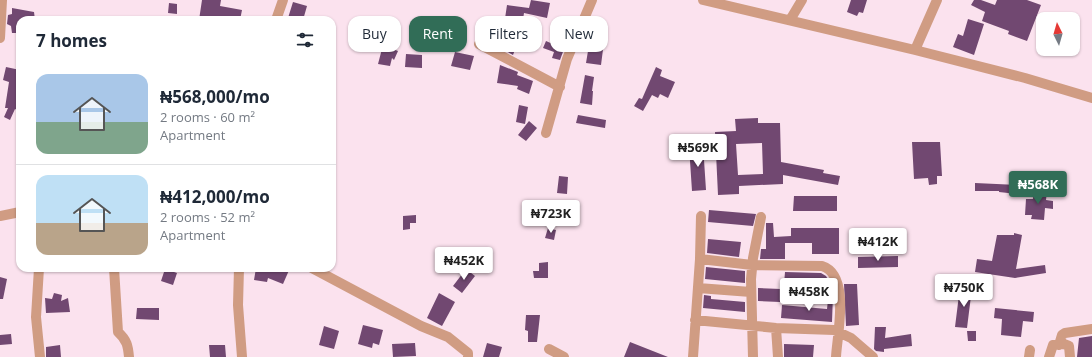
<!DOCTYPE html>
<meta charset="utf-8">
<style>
:root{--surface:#fff;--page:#f2f2f3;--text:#1f2937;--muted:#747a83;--line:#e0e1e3;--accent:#316d57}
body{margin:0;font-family:"Open Sans",sans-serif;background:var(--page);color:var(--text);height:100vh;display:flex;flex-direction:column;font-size:15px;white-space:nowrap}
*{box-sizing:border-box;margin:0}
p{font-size:13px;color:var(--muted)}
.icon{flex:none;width:22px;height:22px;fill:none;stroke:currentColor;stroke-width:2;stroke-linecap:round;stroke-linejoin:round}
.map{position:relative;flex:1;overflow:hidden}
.panel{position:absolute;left:16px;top:16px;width:320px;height:256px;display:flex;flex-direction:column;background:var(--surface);border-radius:12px;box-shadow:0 1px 3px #0004}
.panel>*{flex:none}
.top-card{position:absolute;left:348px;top:16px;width:380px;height:36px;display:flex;gap:8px}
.needle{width:26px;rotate:355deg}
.fabs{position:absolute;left:1036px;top:12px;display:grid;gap:8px}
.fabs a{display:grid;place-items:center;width:44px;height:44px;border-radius:8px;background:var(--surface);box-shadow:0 1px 3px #0004;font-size:20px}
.price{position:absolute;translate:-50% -34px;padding:0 9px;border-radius:4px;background:#fff;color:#222;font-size:13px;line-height:26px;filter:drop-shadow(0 1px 2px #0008)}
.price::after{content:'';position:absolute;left:50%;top:24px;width:12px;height:9px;margin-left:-6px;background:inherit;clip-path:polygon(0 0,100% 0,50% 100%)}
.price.active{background:var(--accent);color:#fff}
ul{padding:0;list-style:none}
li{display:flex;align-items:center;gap:12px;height:100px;padding:0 20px}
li+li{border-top:1px solid var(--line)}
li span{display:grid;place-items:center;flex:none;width:112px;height:80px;border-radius:12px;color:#555}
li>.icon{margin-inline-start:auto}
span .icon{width:48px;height:48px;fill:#fffc;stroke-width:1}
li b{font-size:17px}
h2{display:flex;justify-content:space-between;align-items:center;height:48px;padding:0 20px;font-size:17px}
.pill{padding:0 14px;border-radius:12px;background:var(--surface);box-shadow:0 1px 3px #0004;font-size:14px;line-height:36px}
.pill.active{background:var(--accent);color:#fff}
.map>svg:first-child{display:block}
.building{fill:#714871;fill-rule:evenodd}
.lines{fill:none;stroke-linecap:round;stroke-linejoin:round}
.minor{stroke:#d09c83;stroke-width:10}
</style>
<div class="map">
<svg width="1092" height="357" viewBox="0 0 1092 357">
<rect width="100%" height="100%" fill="#fbe2ee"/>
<path class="building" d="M202,0H221L220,6L242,10L240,20H199Z
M531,0L550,3L547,18L524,13L522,26L513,24L509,38L518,42L513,55L493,44L497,30L503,32L507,5L529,8Z
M851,0H867L863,13L859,12L857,16L847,12Z
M974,0H981L995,5L997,0H1027L1041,5L1027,41L1008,34L1009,31L982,21L985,12L971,5Z
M293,2L307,6L303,20H290L288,18Z
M169,3L177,4V14L168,13Z
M12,8L34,12L35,20H20V33H12L11,26L7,24L8,15L12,14Z
M968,19L984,24L974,55L953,47L958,34L963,36Z
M591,33L605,34L601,65L586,63Z
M546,41L564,49L560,60L552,58L554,52L543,48Z
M383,45L398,51L394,60L392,58L390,66L378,64Z
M455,52L474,56L470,70L451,66Z
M406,54L422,55V68L405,67Z
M500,65L518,72L517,75L533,81L529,94L517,89L518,86L497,83Z
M6,67L20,70V90L17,110L15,109L10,120L4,117L8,108H5L9,82L3,80Z
M656,67L662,70L660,76L675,82L668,98L660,94L658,98L652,95L643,111L634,106L639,98L642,99Z
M585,75L594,77L592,91H593L592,105L580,103Z
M519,105L528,107L525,124L516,122Z
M578,115L606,120L605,128L576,123Z
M758,118V123H780L781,162L824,170L823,173L840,176L838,185L783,175V184L739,186V194L718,195L715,132L736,131L735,119ZM762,143L763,174L738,175L736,144Z
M529,121L537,128L526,141L518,135Z
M912,142H940L942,176H937V184L929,185L928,178L914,179Z
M703,145L706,190L692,191L689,146Z
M559,176L568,177L567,194L557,193Z
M975,183L1018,185L1017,194L999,192V191H975Z
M1034,190L1047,191L1046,200L1053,201V209L1045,208L1044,220L1031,219L1032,215H1025L1026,199H1033Z
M794,196H837V211H793Z
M709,210L756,214L753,226L708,222Z
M416,215V223H410V229L403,230V216Z
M766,223H773L774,237L791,236V228H839V254H812V243H785V259H760L761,249H766Z
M548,228L556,230L554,240L545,238Z
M1014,233L1022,235L1016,269L1045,265L1046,273L1015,278L975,272L977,259L992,261L997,235H1014Z
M708,239L741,242L739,257L707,253Z
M898,256V267L858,268V257Z
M548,262V278H534L533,271H539V263Z
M706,267L745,271V283L705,279Z
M256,268H290L283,284L268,278L267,282L254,280Z
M165,269L177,273L173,285L161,281Z
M466,269L475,276L462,293L453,286Z
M785,272L821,273L826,276L830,283V287L784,284Z
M0,277L7,279L3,299H0Z
M844,284H857L859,325L846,326Z
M960,287L972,288L967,328L955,327Z
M758,288L781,289L780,302L758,301Z
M829,291H832L833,294L832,322L781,318L782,305L827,309Z
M54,293L62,295L61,301L68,298L70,312L46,313L45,298L52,299Z
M439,293L455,302L442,326L427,318Z
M704,295L711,296V299L745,302V312L703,308Z
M137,308H159V320L136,319Z
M995,308L1034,312L1033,322L1023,321L1021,337L1001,335L1002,319L994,318Z
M526,315H540L537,342H528V331L525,330Z
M363,325L383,330L379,345L373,343L372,348L358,344Z
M324,326L339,331L334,349L319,345Z
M875,327H886L885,338L911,334L912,346L884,349V352L876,351L874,349Z
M967,331H976V341H968Z
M11,334L12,344L0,345V335Z
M1092,336V357H1077L1079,338Z
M630,342L668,357H624Z
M415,343L416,356L393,357L392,344Z
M487,343L502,347L499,357H483Z
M784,344L814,345L813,357H784Z
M60,345L61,357H46V347Z
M209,345H225L226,357H210Z"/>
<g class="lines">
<path class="minor" d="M703,0L915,50L1025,78L1092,98
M276,20L283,0
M790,20L802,0
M0,38L2,0
M479,44L560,87
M915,50L937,0
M546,133L567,59L592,0
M0,216L20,212
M700,259L752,265L822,266C851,275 837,335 836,357
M39,268L36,317L40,357
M114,268L118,332C127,340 128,346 129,357
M239,268L238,305L242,357
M312,268L421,326L448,337L468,353V357
M698,288L751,292
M695,320L776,328L834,330L851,338L873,357
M776,328L778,357
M1059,345L1062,335L1065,333L1092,329
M549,349L564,357
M693,357L700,259L701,216
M753,357L751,279L753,258L761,217
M1029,357L1030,350
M1049,357L1053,345L1064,344L1069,346L1070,357"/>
</g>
</svg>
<div class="fabs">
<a><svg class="needle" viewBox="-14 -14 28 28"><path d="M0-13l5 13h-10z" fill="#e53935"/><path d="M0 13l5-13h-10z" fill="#747a83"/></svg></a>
</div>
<b class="price" style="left:698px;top:168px">₦569K</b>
<b class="price active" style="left:1038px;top:205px">₦568K</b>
<b class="price" style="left:551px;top:234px">₦723K</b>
<b class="price" style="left:878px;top:262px">₦412K</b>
<b class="price" style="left:464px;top:281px">₦452K</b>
<b class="price" style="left:964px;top:308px">₦750K</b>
<b class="price" style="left:809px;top:312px">₦458K</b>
<div class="top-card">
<a class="pill">Buy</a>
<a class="pill active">Rent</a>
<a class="pill">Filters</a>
<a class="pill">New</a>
</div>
<section class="panel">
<h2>7 homes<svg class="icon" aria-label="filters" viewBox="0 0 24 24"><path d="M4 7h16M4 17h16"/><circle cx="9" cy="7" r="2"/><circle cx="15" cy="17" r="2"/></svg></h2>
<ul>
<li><span style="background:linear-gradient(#a9c7e8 60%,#7fa58c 0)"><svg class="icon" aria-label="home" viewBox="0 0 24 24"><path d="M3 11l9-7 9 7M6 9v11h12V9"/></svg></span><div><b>₦568,000/mo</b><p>2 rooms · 60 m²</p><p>Apartment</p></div></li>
<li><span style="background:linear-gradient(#bfe0f5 60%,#b9a48a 0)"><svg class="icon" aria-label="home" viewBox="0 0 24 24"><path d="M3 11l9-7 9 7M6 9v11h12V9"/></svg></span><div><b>₦412,000/mo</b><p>2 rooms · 52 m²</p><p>Apartment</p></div></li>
</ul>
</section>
</div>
